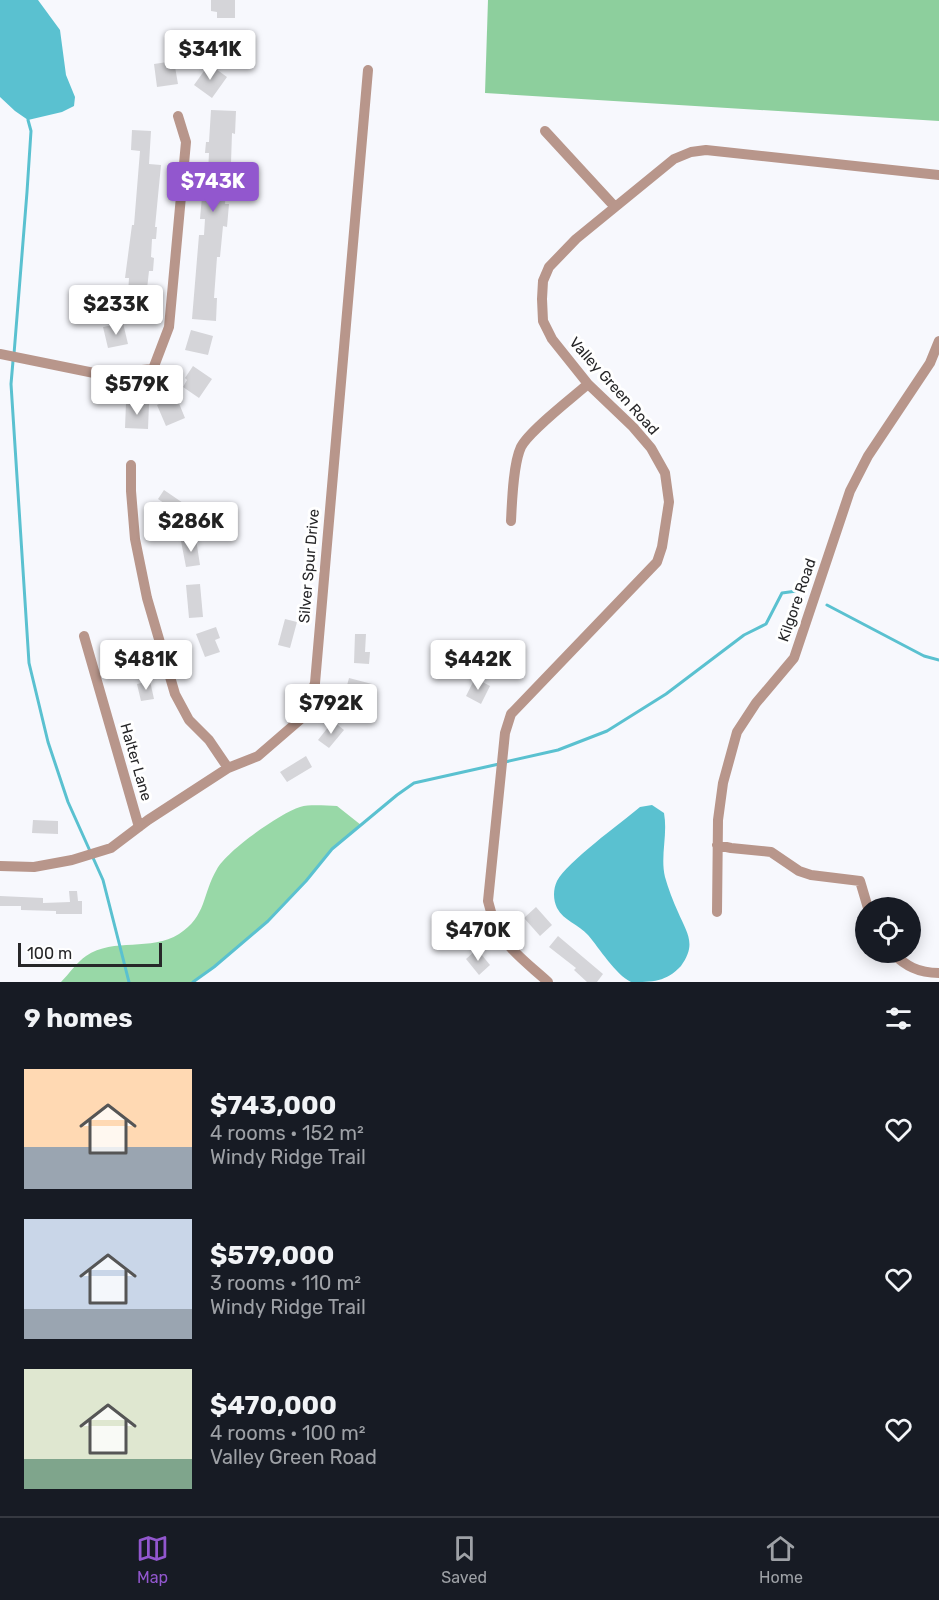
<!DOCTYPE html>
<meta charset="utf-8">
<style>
:root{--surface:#171b24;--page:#20242c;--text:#f1f3f6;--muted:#9ea1a6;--line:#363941;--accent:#9257ce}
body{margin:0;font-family:Rubik,sans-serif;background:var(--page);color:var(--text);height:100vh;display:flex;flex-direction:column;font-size:22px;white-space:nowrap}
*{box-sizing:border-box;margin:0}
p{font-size:20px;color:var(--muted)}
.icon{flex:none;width:33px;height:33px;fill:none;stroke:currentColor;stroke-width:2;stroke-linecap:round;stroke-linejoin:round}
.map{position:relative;height:982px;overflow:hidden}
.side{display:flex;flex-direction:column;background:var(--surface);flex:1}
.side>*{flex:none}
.buttons{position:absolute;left:855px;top:897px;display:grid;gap:12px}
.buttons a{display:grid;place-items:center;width:66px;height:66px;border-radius:50%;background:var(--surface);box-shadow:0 3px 15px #0003;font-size:30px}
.scale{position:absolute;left:18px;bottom:15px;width:144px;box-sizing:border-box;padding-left:6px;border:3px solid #272729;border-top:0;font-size:16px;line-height:21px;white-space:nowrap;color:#272729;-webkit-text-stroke:4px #fff;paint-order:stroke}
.price{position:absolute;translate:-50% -51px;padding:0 14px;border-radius:6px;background:#fff;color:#222;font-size:20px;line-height:39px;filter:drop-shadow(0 2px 3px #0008)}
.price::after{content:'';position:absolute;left:50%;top:36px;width:18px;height:14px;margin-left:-9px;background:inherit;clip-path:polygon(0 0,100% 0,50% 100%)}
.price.active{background:var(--accent);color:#fff}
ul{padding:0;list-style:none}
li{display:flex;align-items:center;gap:18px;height:150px;padding:0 24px}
li span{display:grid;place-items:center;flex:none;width:168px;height:120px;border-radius:0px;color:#555}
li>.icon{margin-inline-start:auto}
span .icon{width:72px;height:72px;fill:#fffc;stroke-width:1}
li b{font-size:26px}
h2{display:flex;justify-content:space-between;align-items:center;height:72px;padding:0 24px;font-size:26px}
.menu{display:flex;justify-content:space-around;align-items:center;height:84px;border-top:2px solid var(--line);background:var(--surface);font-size:16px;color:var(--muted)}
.menu a{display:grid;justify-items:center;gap:3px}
.menu .active{color:var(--accent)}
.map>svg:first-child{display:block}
.green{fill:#98d8a7}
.forest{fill:#8dcf9d}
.water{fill:#5ac1d0}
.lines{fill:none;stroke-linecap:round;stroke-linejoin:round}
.stream{stroke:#5ac1d0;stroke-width:3}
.building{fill:#d5d5d9}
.minor{stroke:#b8968b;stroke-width:10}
.labels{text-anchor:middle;stroke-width:6;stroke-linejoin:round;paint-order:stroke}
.street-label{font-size:15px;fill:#272729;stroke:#fff}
</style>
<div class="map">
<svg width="939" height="982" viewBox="0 0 939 982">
<rect width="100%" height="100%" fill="#f7f8fd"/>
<path class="green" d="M337,806L361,825L332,849L306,881L268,921L214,967L193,982H61C69,974 77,962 86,956C114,937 151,952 179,934C207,916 202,894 217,869C227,851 280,813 300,807C311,804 326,806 337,806Z"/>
<path class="forest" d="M488,0H939V121L485,93Z"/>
<path class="water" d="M0,0H38L60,30L66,75L75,97L74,106L62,112L28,120L15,111L0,97Z
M652,805L664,813C668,835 660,856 665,877C668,888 673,901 678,912C687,933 697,944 681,966C666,982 653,982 631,982C615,974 600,949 588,935C578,924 564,921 557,908C553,900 553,889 557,881C567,862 621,823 640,807Z"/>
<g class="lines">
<path class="stream" d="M14,354L27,192L31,131L28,120
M13,361L11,384L29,663L48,742L68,802L103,880L129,982
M827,605L924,656L939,660
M505,762L558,750L607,731L666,694L744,635L766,624L782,593L804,590
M193,982L214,967L268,921L306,881L332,849L397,795L414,783L499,764"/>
</g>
<path class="building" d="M211,0H235V18H217V12L211,11Z
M174,61L178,84L157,87L154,64Z
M209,64L227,77L212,98L194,85Z
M211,110L236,111L235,134L232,133L231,163H227L225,204H229L227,227L223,226L220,257H217L214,298H217L216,321L192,319L199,235H204L205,219H200L204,173H208L209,153H205L206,142H209Z
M132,130L151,131L149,164L161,165L155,227H157L156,239H152L151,257L154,258L153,271H149L147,289H152L150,311L127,310L129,278H125L132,225H134L140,151L131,150Z
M123,323L128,344L108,348L103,327Z
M191,330L213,336L208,355L185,350Z
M193,366L212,379L199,398L183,387L187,380L185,378Z
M176,396L185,418L166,426L157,405Z
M126,403L149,404L148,429L125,428Z
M164,490L183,503L177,512L158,499Z
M196,539L200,565L186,567L181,541Z
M200,584L203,617L189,618L186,585Z
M285,619L297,622L290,648L278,645Z
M216,627L220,638L215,640L220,652L205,657L196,634Z
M355,634H366L365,652H370L369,664L354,663Z
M139,643L142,658L131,660L128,645Z
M349,678L372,684L365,709L351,705L355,692L346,689Z
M475,678L490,686L481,704L466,696Z
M150,681L154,699L141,701L137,684Z
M333,721L344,730L329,748L318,740Z
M306,756L312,767L287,782L280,772Z
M33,820L58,821V834L32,833Z
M69,891H77L78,901H82V914H56V911L21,910V906H0V896L43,898V903L70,902Z
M536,907L552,925L540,936L524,918Z
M466,915L470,939L455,942L450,918Z
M558,936L603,974L597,982H587L574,970L576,968L549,947Z
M477,949L490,965L479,975L466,959Z"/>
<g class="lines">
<path class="minor" d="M545,131L615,207
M0,354L99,374L153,369L169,327L186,142L178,116
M131,465V491L135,539L147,598L175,694L189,720L209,740L228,768
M511,521C512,502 513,464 521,447C529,431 572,398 588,384
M84,636L139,827
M717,845L731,848L771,852L799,871L811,875L860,881L868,908
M0,866L34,867L72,860L111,848L148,820L228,768L258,756L302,718L315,683L368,70
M717,912L718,820L723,783L737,732L756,703L794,658L850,491L868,456L930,363L939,341
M891,952C906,966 918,973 939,973
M548,982C517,954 498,944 488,901L505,733L511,714L657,562L662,547L669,502L665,473L651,448L633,427L588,384L552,339L543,321L542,299L543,281L549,267L576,239L674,159L691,152L706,150L939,175"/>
</g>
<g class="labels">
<g class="street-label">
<text transform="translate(614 386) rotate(48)" y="5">Valley Green Road</text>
<text transform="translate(309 566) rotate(-85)" y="5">Silver Spur Drive</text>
<text transform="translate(797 600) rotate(-71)" y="5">Kilgore Road</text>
<text transform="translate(136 762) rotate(74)" y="5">Halter Lane</text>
</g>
</g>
</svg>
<div class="buttons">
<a><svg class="icon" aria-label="locate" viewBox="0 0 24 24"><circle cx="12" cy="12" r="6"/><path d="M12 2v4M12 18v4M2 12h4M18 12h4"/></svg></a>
</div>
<div class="scale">100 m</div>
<b class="price" style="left:210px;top:81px">$341K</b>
<b class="price active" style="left:213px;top:213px">$743K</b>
<b class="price" style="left:116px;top:336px">$233K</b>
<b class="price" style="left:137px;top:416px">$579K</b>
<b class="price" style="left:191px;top:553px">$286K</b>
<b class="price" style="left:146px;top:691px">$481K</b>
<b class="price" style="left:478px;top:691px">$442K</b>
<b class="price" style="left:331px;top:735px">$792K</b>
<b class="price" style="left:478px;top:962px">$470K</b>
</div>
<section class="side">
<h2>9 homes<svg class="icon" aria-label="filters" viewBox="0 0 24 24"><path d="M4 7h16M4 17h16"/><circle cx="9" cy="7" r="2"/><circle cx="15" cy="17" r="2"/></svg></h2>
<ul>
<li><span style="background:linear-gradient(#ffd9b3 65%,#9aa5b1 0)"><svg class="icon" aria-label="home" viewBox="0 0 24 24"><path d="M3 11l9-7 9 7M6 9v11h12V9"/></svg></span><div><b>$743,000</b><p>4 rooms · 152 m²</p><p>Windy Ridge Trail</p></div><svg class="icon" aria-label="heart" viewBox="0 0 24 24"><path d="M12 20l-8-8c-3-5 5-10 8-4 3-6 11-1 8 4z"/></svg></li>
<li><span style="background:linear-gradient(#c9d6e8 75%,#9aa5b1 0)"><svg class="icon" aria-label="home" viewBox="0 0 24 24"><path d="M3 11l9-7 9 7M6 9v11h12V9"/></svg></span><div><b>$579,000</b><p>3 rooms · 110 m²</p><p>Windy Ridge Trail</p></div><svg class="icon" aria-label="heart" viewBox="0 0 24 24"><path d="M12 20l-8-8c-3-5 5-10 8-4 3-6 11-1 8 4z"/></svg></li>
<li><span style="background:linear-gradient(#dfe7d0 75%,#7fa58c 0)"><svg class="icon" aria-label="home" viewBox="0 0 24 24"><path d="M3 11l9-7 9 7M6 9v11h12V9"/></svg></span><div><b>$470,000</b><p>4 rooms · 100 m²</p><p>Valley Green Road</p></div><svg class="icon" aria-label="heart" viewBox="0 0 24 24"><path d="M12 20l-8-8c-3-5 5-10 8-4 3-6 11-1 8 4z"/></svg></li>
</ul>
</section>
<nav class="menu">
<a class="active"><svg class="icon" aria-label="map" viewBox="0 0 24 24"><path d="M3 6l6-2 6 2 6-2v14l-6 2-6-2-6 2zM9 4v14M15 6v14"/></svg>Map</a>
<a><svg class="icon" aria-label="saved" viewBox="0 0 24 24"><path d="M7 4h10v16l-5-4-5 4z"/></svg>Saved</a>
<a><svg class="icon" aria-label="home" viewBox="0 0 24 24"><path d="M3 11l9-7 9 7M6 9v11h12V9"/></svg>Home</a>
</nav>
